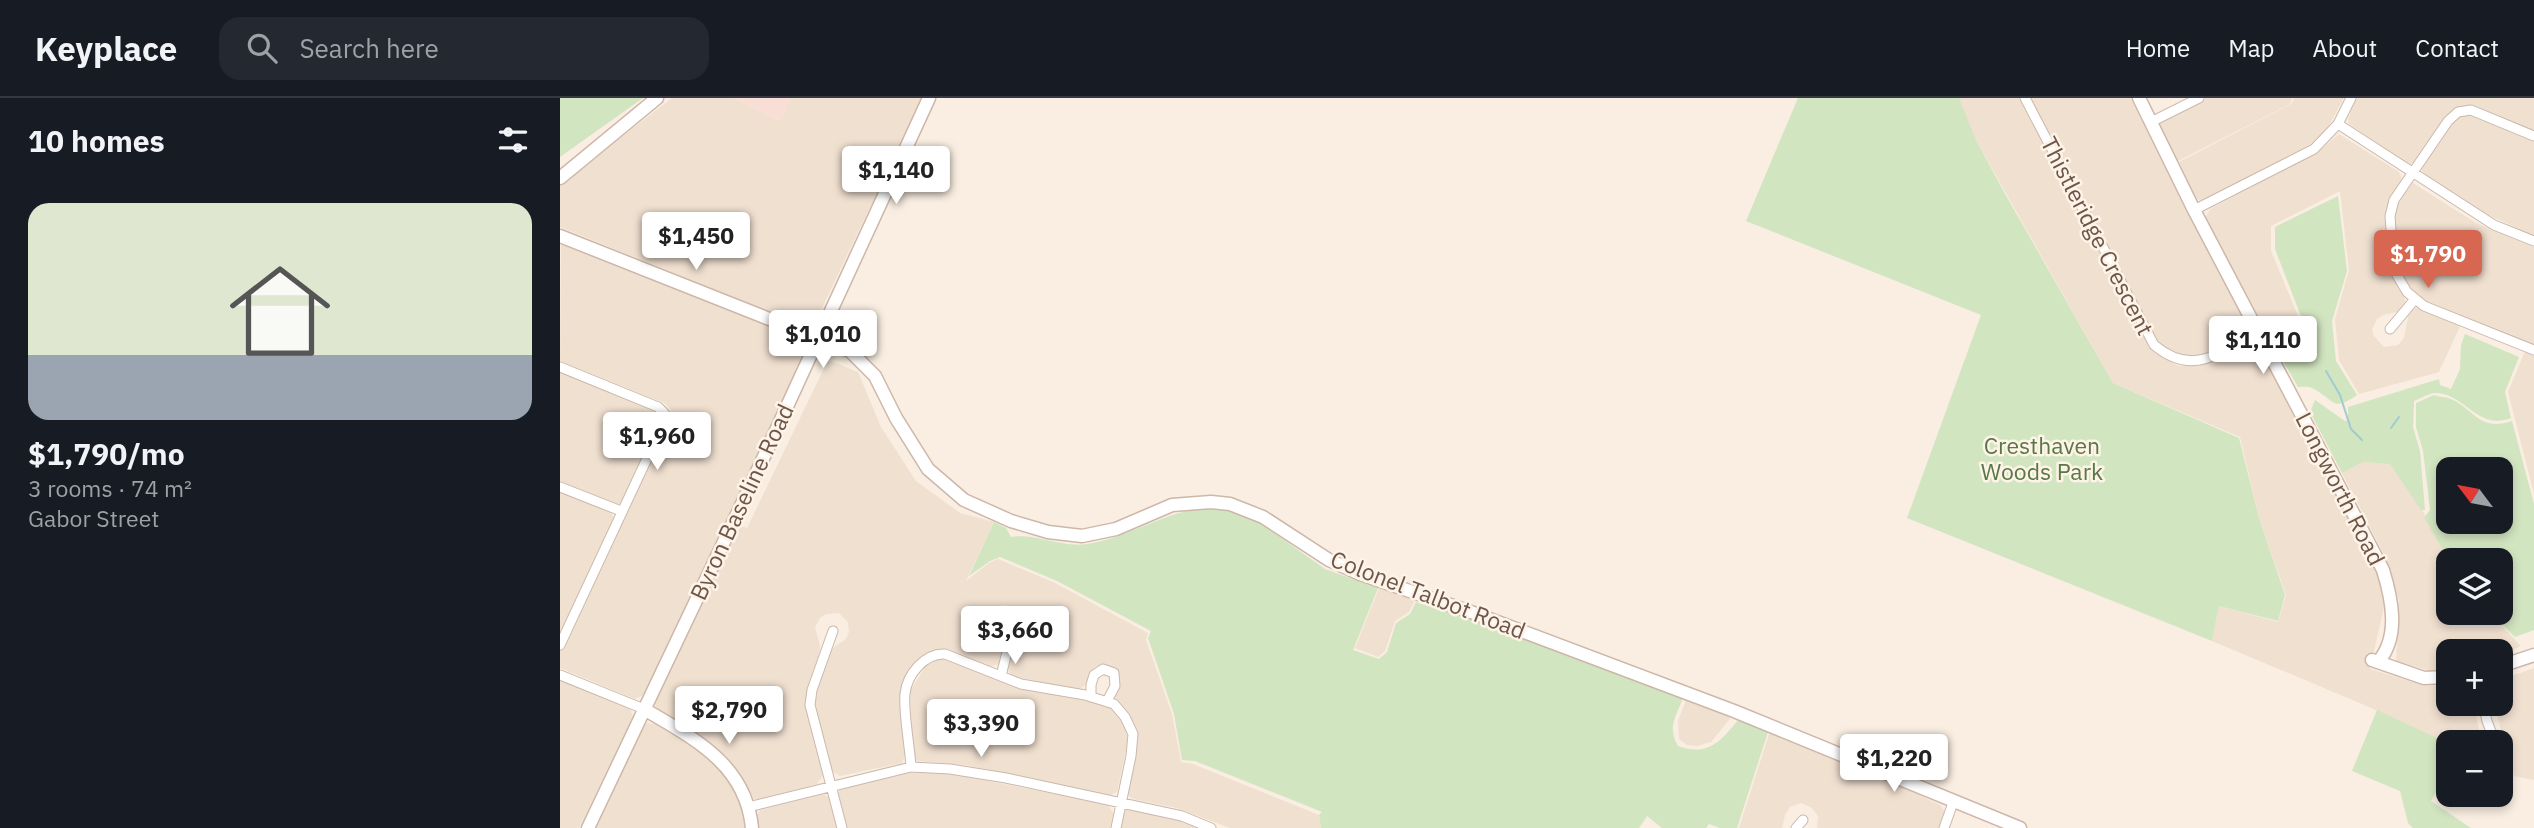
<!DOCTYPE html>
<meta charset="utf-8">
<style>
:root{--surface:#171b24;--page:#242831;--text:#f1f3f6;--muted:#9ea1a6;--line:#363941;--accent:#d86751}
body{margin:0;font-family:"IBM Plex Sans",sans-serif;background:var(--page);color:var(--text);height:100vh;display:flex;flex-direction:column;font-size:26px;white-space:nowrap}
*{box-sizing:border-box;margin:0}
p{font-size:23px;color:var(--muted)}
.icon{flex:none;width:38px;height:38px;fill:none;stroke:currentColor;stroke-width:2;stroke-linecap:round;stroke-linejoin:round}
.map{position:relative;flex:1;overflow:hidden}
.sheet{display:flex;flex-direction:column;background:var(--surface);width:560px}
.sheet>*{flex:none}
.needle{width:46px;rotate:302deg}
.tools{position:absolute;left:1876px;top:359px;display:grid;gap:14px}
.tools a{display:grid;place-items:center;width:77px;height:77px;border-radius:14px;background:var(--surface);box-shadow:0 4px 10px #0003;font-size:35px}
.price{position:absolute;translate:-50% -60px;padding:0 16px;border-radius:7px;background:#fff;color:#222;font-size:23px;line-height:46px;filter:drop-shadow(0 2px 4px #0008)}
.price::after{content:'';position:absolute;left:50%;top:42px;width:21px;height:16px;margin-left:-10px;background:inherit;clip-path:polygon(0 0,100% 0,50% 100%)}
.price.selected{background:var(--accent);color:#fff}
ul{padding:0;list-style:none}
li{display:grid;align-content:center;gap:14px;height:371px;padding:0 28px}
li+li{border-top:2px solid var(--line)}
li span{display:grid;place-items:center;height:217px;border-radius:21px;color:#555}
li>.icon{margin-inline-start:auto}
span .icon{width:126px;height:126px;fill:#fffc;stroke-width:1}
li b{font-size:30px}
h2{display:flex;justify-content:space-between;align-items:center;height:84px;padding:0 28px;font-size:30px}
header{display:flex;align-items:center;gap:42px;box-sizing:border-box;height:98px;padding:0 35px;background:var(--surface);border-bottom:2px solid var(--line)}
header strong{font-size:33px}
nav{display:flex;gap:38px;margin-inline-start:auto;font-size:24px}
.search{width:490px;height:63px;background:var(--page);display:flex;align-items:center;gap:18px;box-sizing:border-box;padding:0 24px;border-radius:21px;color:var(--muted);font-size:26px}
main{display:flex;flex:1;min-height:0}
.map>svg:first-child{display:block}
.residential{fill:#f0e0d0}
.commercial{fill:#f9ded5}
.green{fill:#d2e5c1;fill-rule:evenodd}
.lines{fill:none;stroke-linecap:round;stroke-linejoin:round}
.stream{stroke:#9fccd1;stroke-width:2}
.street-casing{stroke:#cab8ac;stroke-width:11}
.secondary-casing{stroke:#cdb7aa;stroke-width:15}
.street{stroke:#fff;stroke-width:9}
.secondary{stroke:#fff;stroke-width:12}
.labels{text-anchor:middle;stroke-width:5;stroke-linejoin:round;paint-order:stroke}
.street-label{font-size:23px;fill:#6d554b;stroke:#fdf3e6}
.park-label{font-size:23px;fill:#587847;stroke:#fdf3e6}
</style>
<header>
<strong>Keyplace</strong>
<div class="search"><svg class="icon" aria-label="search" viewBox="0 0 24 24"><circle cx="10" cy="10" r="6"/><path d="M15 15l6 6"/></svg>Search here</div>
<nav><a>Home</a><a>Map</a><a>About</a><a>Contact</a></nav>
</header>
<main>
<section class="sheet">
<h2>10 homes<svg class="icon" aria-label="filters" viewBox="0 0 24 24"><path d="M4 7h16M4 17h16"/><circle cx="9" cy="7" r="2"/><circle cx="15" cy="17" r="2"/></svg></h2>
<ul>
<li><span style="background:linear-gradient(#dfe7d0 70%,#9aa5b1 0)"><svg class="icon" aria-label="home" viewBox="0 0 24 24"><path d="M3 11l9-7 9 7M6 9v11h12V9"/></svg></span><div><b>$1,790/mo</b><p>3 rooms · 74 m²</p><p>Gabor Street</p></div></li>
</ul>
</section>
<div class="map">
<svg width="1974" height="730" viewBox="0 0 1974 730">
<rect width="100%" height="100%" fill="#f9eee1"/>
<path class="residential" d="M112,0H174L220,23L231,0H364L314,108L311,107L252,231L0,129V87Z
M1397,0H1459L1594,254L1619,268H1637L1653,263L1690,244L1698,245L1819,479L1824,509L1810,571L1865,588L1888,587V606H1914L1921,644L1888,645L1802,606L1652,543L1659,508L1718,524L1726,497L1699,420L1680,339L1553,285L1416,42Z
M1470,0H1570L1692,231L1646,256L1635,259H1624L1611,255L1596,242Z
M1647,0H1732L1730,6L1616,64L1598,26Z
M1734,0H1784L1767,31L1752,45L1649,100L1641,102L1635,101L1619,64L1731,6Z
M1796,0H1974V33L1909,8L1899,9L1890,14L1855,63L1850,67L1789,26L1788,21Z
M1902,16H1909L1974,42V138L1922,114L1865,77L1862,72L1863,67L1890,26Z
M1779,36L1839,74L1841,79L1842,83L1827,108L1825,128L1831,173L1844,197L1846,207L1837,214L1823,217L1817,221L1812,232L1814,238L1824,249L1838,247L1844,240L1849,214L1855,210L1860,209L1901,226L1879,274L1799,296L1779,262L1775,221L1789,172L1780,93L1711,128V153L1743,230L1711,246L1646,119L1650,111L1760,52Z
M1853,85L1916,125L1974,149V248L1863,202L1844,184L1838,170L1833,122L1839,102Z
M1,144L244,242L249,251L85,596L75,601L0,570V553L112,317L110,310L104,305L0,263Z
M1965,253L1974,257V396L1948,294Z
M268,262L298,274L321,329L356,383L400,415L434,424L406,483L429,465L438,461L495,485L588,535L586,542L612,616L621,664L633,666L759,717L761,730H670L617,710L573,701L569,698L567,692L576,643L575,630L570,618L557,603L555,598L560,586L556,573L549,568H536L530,574L525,587L518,592L453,578L449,575L448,568L463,520L460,514L452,508L443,507L435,510L430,517L429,524L433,533L444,549L439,566L429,569L387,551L371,553L357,565L341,599L345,657L342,665L280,678L272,673L256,616L254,604L256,589L267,559L273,550L286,541L289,534L288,524L279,515L266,516L260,520L255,529L260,548L259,556L247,590L248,620L263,677L257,686L198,702L194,701L177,673L167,661L153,648L98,612L95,606V599L178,427L187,430Z
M0,272L96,311L100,316V323L62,404L59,406H53L0,385Z
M1804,364L1837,366L1890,462L1888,514L1930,515L1961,548L1941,557V553H1888V572L1871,573L1836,563L1839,502L1826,460L1782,375Z
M0,393L51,414L54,422L0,536Z
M819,490L855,502L849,514L835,523L825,553L818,559L795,550Z
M376,560H386L458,588L527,602L551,610L561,620L566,631L568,643L557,694L550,697L405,667L357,663L353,658L350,593L369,563Z
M1974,570V682L1954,678L1934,606H1941V582Z
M0,581L70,610L73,619L19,730H0Z
M1126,602L1168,617L1170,621L1151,644L1137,648L1127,647L1119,641L1118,623Z
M87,625L95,626L146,657L160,671L175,691L185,717L186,730H34L79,634Z
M1210,633L1283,661L1380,707L1386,715L1379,730H1257L1258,718L1252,710L1241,705L1230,709L1225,717L1222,730H1179Z
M350,675H378L402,678L547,706L554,716L552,730H287L278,701V695L282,689L323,679Z
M263,696L269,699L278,730H198L196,719L200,712Z
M567,711L624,723L639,730H559L561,719Z"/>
<path class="commercial" d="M174,0H231L220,23Z"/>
<path class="green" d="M0,0H83L0,59Z
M1238,0H1399L1416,42L1444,94L1553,285L1679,340L1699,420L1725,497L1718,523L1659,508L1652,543L1347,420L1421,217L1186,123Z
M1778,98L1787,173L1772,223L1776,263L1797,297C1772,314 1776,303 1754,291C1750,288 1743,289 1738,289L1714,247L1745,229L1715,151V129Z
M1905,236L1959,259L1945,294L1951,320C1917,333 1905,295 1875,295C1869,295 1860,301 1854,303L1853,329L1860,353L1865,412H1861L1830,366L1804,364L1782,375L1750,314L1755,302L1785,323L1788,322V309L1879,281L1880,287L1891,291L1900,271L1901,247Z
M1874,297C1879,299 1886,299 1891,301C1914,311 1919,334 1952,323L1974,406V532L1955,539L1930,515L1941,514V462H1889L1864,420L1870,412L1863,353L1856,329V305ZM1888,371H1941V424H1888Z
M641,410L672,413L693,420L765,471L818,490L793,552L819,561L827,554L836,525L850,516L856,504L908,520L1123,600C1116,619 1107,629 1118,648C1148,659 1161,643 1178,622L1208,634L1177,730H1160L1149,726L1146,730H1102L1087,718L1079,730H761L759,717L762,714L635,663L622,662L614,616L588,540L591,533L497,483L440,459L430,463L409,478L434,424L446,430L451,439C476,435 501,450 527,446C567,440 601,416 641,410Z
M1817,612L1888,645V672L1871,703L1911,730H1853L1848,725L1840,693L1792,673Z"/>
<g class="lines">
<path class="stream" d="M1766,273L1780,297L1791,331L1802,342
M1831,330L1839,319"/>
<defs>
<path id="street" d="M1465,0L1594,247C1634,280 1659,254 1699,234
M1591,24L1639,0
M1778,26L1934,127L1974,143
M1974,38L1911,12L1898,14L1888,23L1834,102L1830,118L1834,172L1847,194L1864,208L1974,252
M1634,112L1754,51L1778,26L1791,0
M1830,231L1855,201
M0,269L98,309L105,316V322L0,547
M0,389L61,413
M273,533L252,592L250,607L282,730
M0,577L84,611
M441,578L448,550L446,522
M531,599V587L534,577L543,571L554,575L555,588L547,603
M1923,606L1927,623L1935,644
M351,669C350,649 343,613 345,596C347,576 365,555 385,556L461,586L525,597L554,606L565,619L573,636L571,658L556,730
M188,709L351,669L390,671L446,680L622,718L651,730
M1236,730L1243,722
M1384,730L1394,702"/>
<path id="secondary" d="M1579,0L1634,112L1823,472C1832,501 1840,539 1818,564
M0,80L97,0
M0,138L290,253L315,278L336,320L368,371L404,402L451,423L488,434L522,438L556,431L612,407L651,404L670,406L703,419L769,462L800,476L911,514L1174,613L1460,730
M1812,562L1864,580L1888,579
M1941,568L1974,557
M84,611C133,640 186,666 192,730
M28,730L189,391L369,0"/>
</defs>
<use href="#street" class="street-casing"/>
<use href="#secondary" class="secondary-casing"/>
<use href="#street" class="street"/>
<use href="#secondary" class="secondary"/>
</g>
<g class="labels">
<g class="street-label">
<text transform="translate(1537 138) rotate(63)" y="8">Thistleridge Crescent</text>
<text transform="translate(1780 391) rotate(63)" y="8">Longworth Road</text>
<text transform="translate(182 404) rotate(-65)" y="8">Byron Baseline Road</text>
<text transform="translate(868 497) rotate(21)" y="8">Colonel Talbot Road</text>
</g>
<g class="park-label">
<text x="1482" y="356">Cresthaven<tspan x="1482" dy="26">Woods Park</tspan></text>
</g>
</g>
</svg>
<div class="tools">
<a><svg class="needle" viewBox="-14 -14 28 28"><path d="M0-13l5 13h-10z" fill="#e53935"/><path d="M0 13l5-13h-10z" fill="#9ea1a6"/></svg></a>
<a><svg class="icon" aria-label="layers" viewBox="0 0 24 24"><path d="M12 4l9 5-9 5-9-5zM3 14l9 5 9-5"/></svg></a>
<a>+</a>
<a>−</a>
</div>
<b class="price" style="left:336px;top:108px">$1,140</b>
<b class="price" style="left:136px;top:174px">$1,450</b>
<b class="price selected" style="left:1868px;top:192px">$1,790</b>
<b class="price" style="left:263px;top:272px">$1,010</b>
<b class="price" style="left:1703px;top:278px">$1,110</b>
<b class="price" style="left:97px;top:374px">$1,960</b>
<b class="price" style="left:455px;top:568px">$3,660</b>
<b class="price" style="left:169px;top:648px">$2,790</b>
<b class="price" style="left:421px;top:661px">$3,390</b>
<b class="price" style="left:1334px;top:696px">$1,220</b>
</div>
</main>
